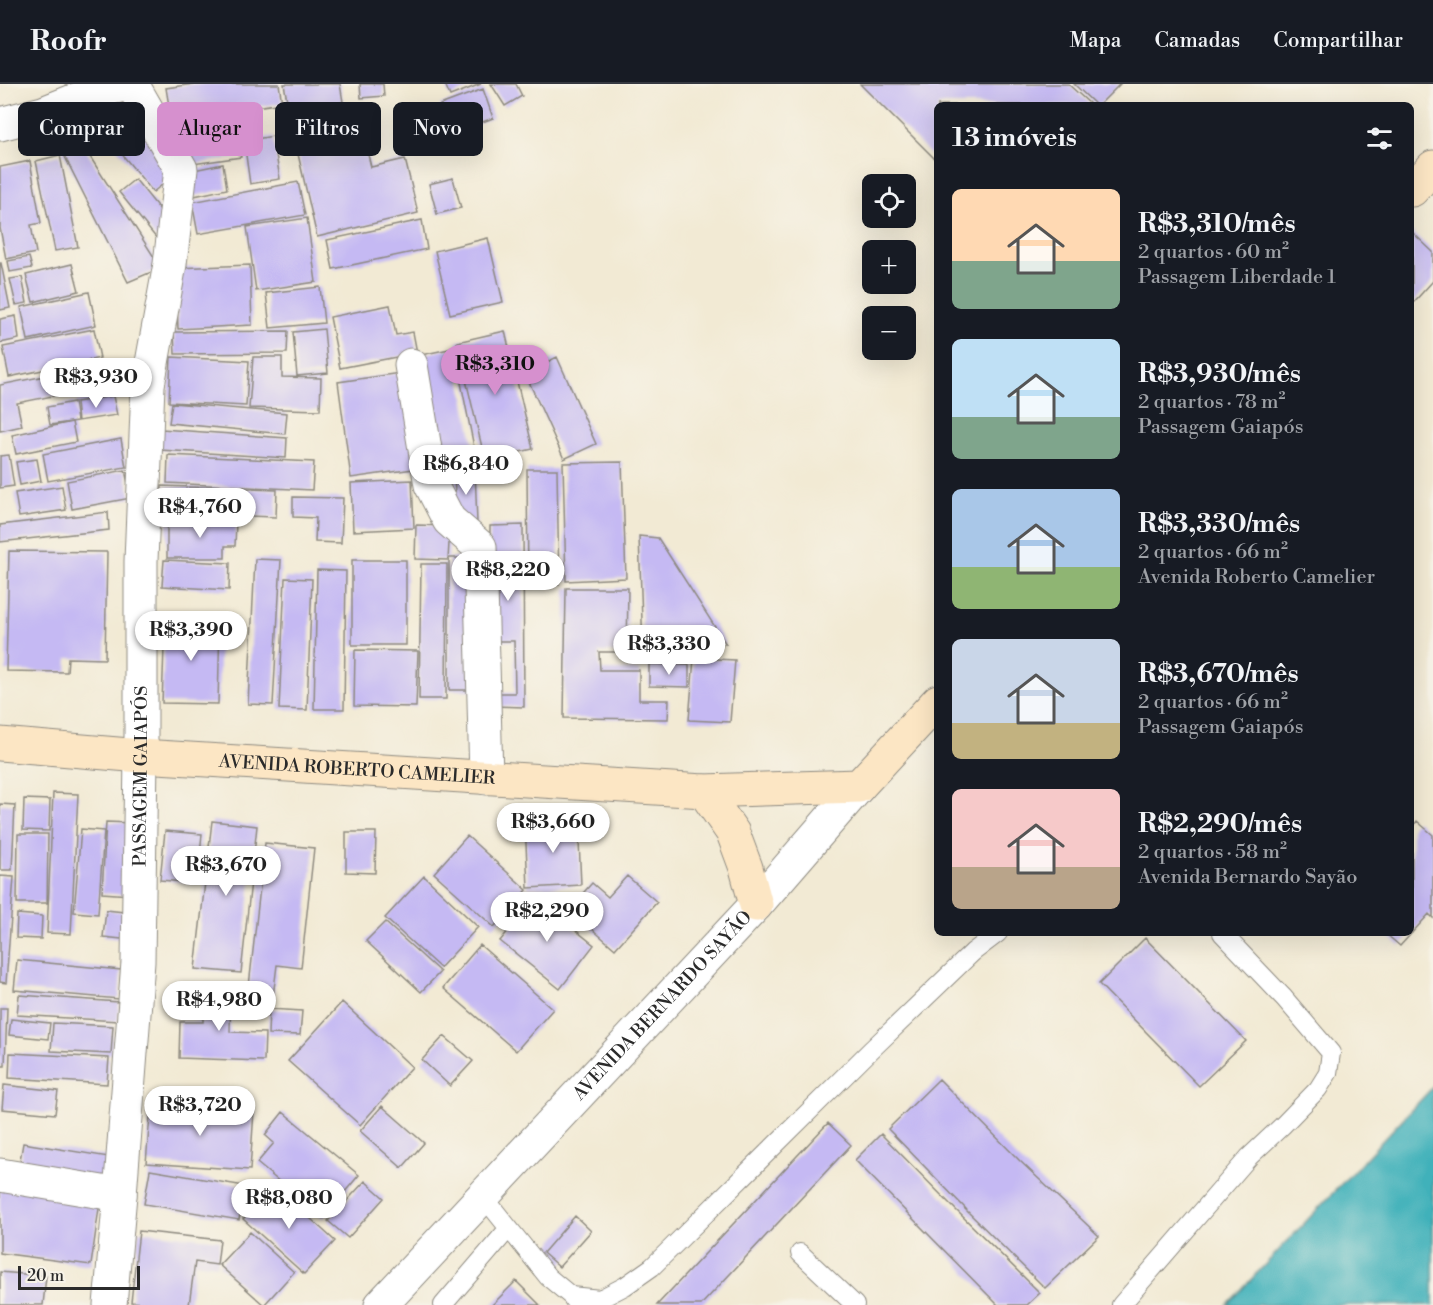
<!DOCTYPE html>
<html lang="pt">
<meta charset="utf-8">
<style>
:root{--surface:#171b24;--page:#242831;--text:#f1f3f6;--muted:#9ea1a6;--line:#363941;--accent:#d690ce}
body{margin:0;font-family:"Libre Bodoni",serif;background:var(--page);color:var(--text);height:100vh;display:flex;flex-direction:column;font-size:22px;white-space:nowrap}
*{box-sizing:border-box;margin:0}
p{font-size:20px;color:var(--muted)}
.icon{flex:none;width:33px;height:33px;fill:none;stroke:currentColor;stroke-width:2;stroke-linecap:round;stroke-linejoin:round}
.map{position:relative;flex:1;overflow:hidden}
.panel{position:absolute;left:934px;top:18px;width:480px;height:834px;display:flex;flex-direction:column;background:var(--surface);border-radius:9px;box-shadow:0 6px 24px #0002}
.panel>*{flex:none}
.guide{position:absolute;left:18px;top:18px;width:570px;height:54px;display:flex;gap:12px}
.buttons{position:absolute;left:862px;top:90px;display:grid;gap:12px}
.buttons a{display:grid;place-items:center;width:54px;height:54px;border-radius:9px;background:var(--surface);box-shadow:0 6px 24px #0002;font-size:30px}
.scale{position:absolute;left:18px;bottom:15px;width:122px;box-sizing:border-box;padding-left:6px;border:3px solid #2b2b2b;border-top:0;font-size:16px;line-height:21px;white-space:nowrap;color:#2b2b2b;-webkit-text-stroke:4px #f7f3e8;paint-order:stroke}
.price{position:absolute;translate:-50% -51px;padding:0 14px;border-radius:21px;background:#fff;color:#222;font-size:20px;line-height:39px;filter:drop-shadow(0 2px 3px #0008)}
.price::after{content:'';position:absolute;left:50%;top:36px;width:18px;height:14px;margin-left:-9px;background:inherit;clip-path:polygon(0 0,100% 0,50% 100%)}
.price.current{background:var(--accent);color:#111}
ul{padding:0;list-style:none}
li{display:flex;align-items:center;gap:18px;height:150px;padding:0 18px}
li span{display:grid;place-items:center;flex:none;width:168px;height:120px;border-radius:9px;color:#555}
li>.icon{margin-inline-start:auto}
span .icon{width:72px;height:72px;fill:#fffc;stroke-width:1}
li b{font-size:26px}
h2{display:flex;justify-content:space-between;align-items:center;height:72px;padding:0 18px;font-size:26px}
.tag{padding:0 21px;border-radius:9px;background:var(--surface);box-shadow:0 6px 24px #0002;font-size:21px;line-height:54px}
.tag.current{background:var(--accent);color:#111}
header{display:flex;align-items:center;gap:36px;box-sizing:border-box;height:84px;padding:0 30px;background:var(--surface);border-bottom:2px solid var(--line)}
header strong{font-size:28px}
nav{display:flex;gap:33px;margin-inline-start:auto;font-size:21px}
.map>svg:first-child{display:block}
.water{fill:#41b1ba;stroke:#366e72;stroke-width:1.5}
.building{fill:#c5b9f3}
.lines{fill:none;stroke-linecap:round;stroke-linejoin:round}
.service-casing{stroke:#8e8a80;stroke-width:20}
.minor-casing{stroke:#8e8a80;stroke-width:35}
.tertiary-casing{stroke:#8e8a80;stroke-width:35}
.secondary-casing{stroke:#8e8a80;stroke-width:35}
.service{stroke:#fff;stroke-width:18}
.minor{stroke:#fff;stroke-width:33}
.tertiary{stroke:#fff;stroke-width:33}
.secondary{stroke:#fce6c4;stroke-width:33}
.labels{text-anchor:middle;stroke-width:6;stroke-linejoin:round;paint-order:stroke}
.street-label{font-size:18px;fill:#2b2b2b;stroke:#f7f3e8}
</style>
<header>
<strong>Roofr</strong>
<nav><a>Mapa</a><a>Camadas</a><a>Compartilhar</a></nav>
</header>
<div class="map">
<svg width="1433" height="1221" viewBox="0 0 1433 1221">
<rect width="100%" height="100%" fill="#f7f3e8"/>
<filter id="ink" filterUnits="userSpaceOnUse"><feTurbulence type="fractalNoise" baseFrequency=".0167" numOctaves="2"/><feDisplacementMap in="SourceGraphic" scale="12" xChannelSelector="R" yChannelSelector="G"/><feConvolveMatrix kernelMatrix="1 2 1 2 8 2 1 2 1" color-interpolation-filters="sRGB"/></filter>
<filter id="wash" filterUnits="userSpaceOnUse"><feTurbulence type="fractalNoise" baseFrequency=".008" numOctaves="4" result="noise"/><feDisplacementMap in="SourceGraphic" scale="24" xChannelSelector="R" yChannelSelector="G"/><feGaussianBlur stdDeviation="1.35" result="paint"/><feColorMatrix in="noise" values="0 0 0 0 0 0 0 0 0 0 0 0 0 0 0 0 0 1.4 0 .05"/><feComposite in="paint" operator="in"/></filter>
<g filter="url(#wash)">
<rect width="100%" height="100%" fill="#f2ead4"/>
<path class="water" d="M1433,1003V1221H1227Z"/>
<g id="blocks">
<path class="building" d="M194,0H279L282,19L242,25L243,35L173,46L166,4Z
M284,0H340L343,18L289,28Z
M360,0H383L384,12L361,14Z
M445,0H481L450,12Z
M491,0H516L522,12L505,22Z
M860,0H1068L1089,19L1087,21H938V78Z
M1074,0H1120L1099,21H1096Z
M483,5L493,34L451,50L440,21Z
M125,27L177,89L153,108L102,46Z
M297,32L303,64L282,68L276,37Z
M237,42L241,73L186,81L182,50Z
M273,52L280,95L250,100L244,57Z
M364,54L371,83L405,75L418,129L317,153L298,70Z
M80,57L161,184L128,198L62,67Z
M60,71L78,163L55,167L36,77Z
M30,77L41,139L31,141L36,169L6,175L0,144V83Z
M223,80L227,105L194,112L189,87Z
M453,94L461,124L437,130L429,100Z
M135,95L173,142L157,155L119,108Z
M298,98L305,131L198,150L192,118Z
M307,134L316,198L256,207L247,143Z
M422,136L427,165L333,185L327,156Z
M1412,148L1433,168V197L1412,220Z
M488,154L503,218L450,230L435,167Z
M29,173L32,184L10,188L8,177Z
M0,179H1L10,224L0,226Z
M72,180L79,207L33,218L26,191Z
M250,181L252,241L178,245L176,184Z
M22,193L27,219L16,221L10,195Z
M320,203L324,239L270,244L266,209Z
M89,208L96,241L28,256L21,223Z
M390,221L396,251L413,248L417,269L340,284L330,233Z
M16,232L19,255L0,259V235Z
M94,245L100,274L9,293L3,263Z
M324,245L328,289L297,292L293,248Z
M288,247L287,269L175,270L174,248Z
M505,247L533,365L485,376L457,258Z
M454,264L477,378L439,385L416,272Z
M171,273L249,277L246,322L169,318Z
M253,273H282V293L321,294L320,326L249,324Z
M557,273L596,360L564,375L525,289Z
M104,280L108,301L17,319L22,342L0,347V301Z
M407,288L420,384L351,394L338,298Z
M113,312L117,331L78,337L76,318Z
M74,318L77,337L50,341L47,323Z
M172,319L287,329L285,350L169,339Z
M72,338L76,358L16,370L12,351Z
M161,345L287,354L286,374L160,366Z
M121,355L126,383L48,397L43,370Z
M9,371L14,402L0,404V372Z
M168,371L314,378L312,406L167,399Z
M37,375L41,397L20,401L16,378Z
M622,378L626,494L566,497L563,379Z
M475,385L477,439L456,440L454,386Z
M527,385H557L559,500L528,501Z
M125,386L131,414L72,425L67,397Z
M412,396L414,444L353,447L351,399Z
M62,402L66,426L19,433L15,409Z
M162,402L277,406L276,433L161,429Z
M293,413L343,414L341,459L315,458L316,434L293,433Z
M108,428L109,446L0,458V441Z
M167,438H236L235,462H225V474H167Z
M416,441L450,442L448,476L415,475Z
M523,441L524,623L492,622V609H515L514,557H489L490,442Z
M639,452L658,454L726,560L643,565Z
M9,467L107,468L105,575L68,574L67,588L6,587Z
M449,474H474V606H449Z
M255,475L281,476L273,621L248,620Z
M164,476L230,479L229,506L162,502Z
M352,476H406V561H352Z
M421,480H447L446,615H419Z
M317,486L346,487L344,625H314Z
M285,494L312,495L307,626L279,625Z
M566,504H628L627,568H599L600,586H639V616H669L668,635L564,634Z
M165,536L220,538L218,620L162,619Z
M355,566L418,567L416,623L354,622Z
M694,574L735,576L730,638L689,636Z
M649,580L689,581V603L649,602Z
M53,709L78,710L71,850L47,849Z
M24,715L50,716L49,747L23,746Z
M0,720L15,721L12,786H0Z
M578,735L581,801L528,804L525,738Z
M212,737L257,742L241,889L195,885Z
M1417,737L1433,751V834L1429,830L1400,862L1385,849H1412V743Z
M106,738L132,739L130,811L102,809Z
M81,745L104,747L98,830L74,828Z
M165,747L202,750L197,799L160,796Z
M346,748H376L375,789L346,788Z
M18,750H48L47,819H17Z
M467,752L527,806L494,843L434,789Z
M265,759L314,764L301,884L277,881L273,913L248,911Z
M0,792L14,793L6,899L0,898Z
M424,792L478,843L440,884L385,834Z
M627,792L657,818L615,865L569,825L592,799L608,813Z
M535,814L594,861L560,905L500,857Z
M106,826L133,829L131,856L103,853Z
M17,830L42,832L41,855L16,854Z
M385,838L440,888L421,908L366,857Z
M1145,854L1246,957L1199,1002L1099,900Z
M480,861L553,925L516,967L443,904Z
M17,876L121,886L119,915L14,906Z
M204,901L231,902L230,948L265,949L264,977L179,974L180,938H203Z
M19,911L119,918L118,937L17,931Z
M342,918L412,983L360,1041L288,977Z
M0,924H7L5,982H0Z
M269,925L302,927L300,951L268,950Z
M11,935L50,939L48,955L9,951Z
M53,939L113,942L111,970L51,967Z
M444,952L473,977L450,1002L422,976Z
M10,969L109,974L107,1000L9,994Z
M939,995L1020,1077L1099,1152L1045,1204L965,1125H966L888,1045Z
M4,1001L58,1007L55,1030L2,1025Z
M151,1020L254,1027L250,1086L146,1079Z
M382,1022L424,1059L402,1084L360,1047Z
M283,1028L359,1091L323,1134L257,1079L274,1059L265,1051Z
M828,1039L851,1061L701,1221H657Z
M881,1050L956,1126L1040,1209L1027,1221H998L855,1076Z
M23,1059L109,1073L104,1102L18,1088Z
M150,1086L245,1102L239,1136L144,1120Z
M0,1097L101,1110L91,1181L0,1169Z
M365,1097L384,1114L348,1154L328,1137Z
M274,1101L335,1157L304,1190L243,1135Z
M575,1132L591,1147L559,1183L543,1169Z
M139,1147L220,1156L217,1181L195,1178L189,1221H162L131,1218Z
M250,1148L294,1188L264,1221L219,1181Z
M0,1188L46,1192L43,1221H0Z
M516,1197L540,1221H492Z"/>
</g>
</g>
<g filter="url(#ink)">
<use href="#blocks" fill-opacity="0" stroke="#8e8a80" stroke-width="1.5"/>
<g class="lines">
<defs>
<path id="service" d="M483,1112L548,1193L571,1212L577,1221
M800,1169L855,1221
M571,1212L600,1215L625,1202L652,1183L871,966L973,868L998,849
M443,1221L509,1144
M1121,1221L1249,1073L1282,1042L1318,1005L1328,989L1331,969L1284,914L1222,849"/>
<g id="minor">
<path d="M0,40L43,29L93,9L126,0"/>
<path d="M411,281L431,401L449,436L480,463L486,694"/>
<path d="M0,1091L120,1111"/>
<path id="s1" d="M110,1221L120,1111L138,878L141,672V477L148,301L170,180L181,85L132,0"/>
</g>
<g id="tertiary">
<path id="s2" d="M381,1221L756,821L859,702"/>
</g>
<g id="secondary">
<path d="M1412,106L1433,83"/>
<path id="s3" d="M0,660L141,672L704,707L859,702L938,617"/>
<path d="M704,707L733,749L746,784L756,821"/>
</g>
</defs>
<use href="#service" class="service-casing"/>
<use href="#minor" class="minor-casing"/>
<use href="#tertiary" class="tertiary-casing"/>
<use href="#secondary" class="secondary-casing"/>
<use href="#service" class="service"/>
<use href="#minor" class="minor"/>
<use href="#tertiary" class="tertiary"/>
<use href="#secondary" class="secondary"/>
</g>
</g>
<g class="labels">
<g class="street-label">
<text dy="6" stroke="none"><textPath href="#s3" startOffset="358">AVENIDA ROBERTO CAMELIER</textPath></text>
<text dy="6" stroke="none"><textPath href="#s1" startOffset="530">PASSAGEM GAIAPÓS</textPath></text>
<text dy="6" stroke="none"><textPath href="#s2" startOffset="411">AVENIDA BERNARDO SAYÃO</textPath></text>
</g>
</g>
</svg>
<div class="buttons">
<a><svg class="icon" aria-label="locate" viewBox="0 0 24 24"><circle cx="12" cy="12" r="6"/><path d="M12 2v4M12 18v4M2 12h4M18 12h4"/></svg></a>
<a>+</a>
<a>−</a>
</div>
<div class="scale">20 m</div>
<b class="price current" style="left:495px;top:312px">R$3,310</b>
<b class="price" style="left:96px;top:325px">R$3,930</b>
<b class="price" style="left:466px;top:412px">R$6,840</b>
<b class="price" style="left:200px;top:455px">R$4,760</b>
<b class="price" style="left:508px;top:518px">R$8,220</b>
<b class="price" style="left:191px;top:578px">R$3,390</b>
<b class="price" style="left:669px;top:592px">R$3,330</b>
<b class="price" style="left:553px;top:770px">R$3,660</b>
<b class="price" style="left:226px;top:813px">R$3,670</b>
<b class="price" style="left:547px;top:859px">R$2,290</b>
<b class="price" style="left:219px;top:948px">R$4,980</b>
<b class="price" style="left:200px;top:1053px">R$3,720</b>
<b class="price" style="left:289px;top:1146px">R$8,080</b>
<div class="guide">
<a class="tag">Comprar</a>
<a class="tag current">Alugar</a>
<a class="tag">Filtros</a>
<a class="tag">Novo</a>
</div>
<section class="panel">
<h2>13 imóveis<svg class="icon" aria-label="filters" viewBox="0 0 24 24"><path d="M4 7h16M4 17h16"/><circle cx="9" cy="7" r="2"/><circle cx="15" cy="17" r="2"/></svg></h2>
<ul>
<li><span style="background:linear-gradient(#ffd9b3 60%,#7fa58c 0)"><svg class="icon" aria-label="home" viewBox="0 0 24 24"><path d="M3 11l9-7 9 7M6 9v11h12V9"/></svg></span><div><b>R$3,310/mês</b><p>2 quartos · 60 m²</p><p>Passagem Liberdade 1</p></div></li>
<li><span style="background:linear-gradient(#bfe0f5 65%,#7fa58c 0)"><svg class="icon" aria-label="home" viewBox="0 0 24 24"><path d="M3 11l9-7 9 7M6 9v11h12V9"/></svg></span><div><b>R$3,930/mês</b><p>2 quartos · 78 m²</p><p>Passagem Gaiapós</p></div></li>
<li><span style="background:linear-gradient(#a9c7e8 65%,#8fb573 0)"><svg class="icon" aria-label="home" viewBox="0 0 24 24"><path d="M3 11l9-7 9 7M6 9v11h12V9"/></svg></span><div><b>R$3,330/mês</b><p>2 quartos · 66 m²</p><p>Avenida Roberto Camelier</p></div></li>
<li><span style="background:linear-gradient(#c9d6e8 70%,#c2b280 0)"><svg class="icon" aria-label="home" viewBox="0 0 24 24"><path d="M3 11l9-7 9 7M6 9v11h12V9"/></svg></span><div><b>R$3,670/mês</b><p>2 quartos · 66 m²</p><p>Passagem Gaiapós</p></div></li>
<li><span style="background:linear-gradient(#f6c9c9 65%,#b9a48a 0)"><svg class="icon" aria-label="home" viewBox="0 0 24 24"><path d="M3 11l9-7 9 7M6 9v11h12V9"/></svg></span><div><b>R$2,290/mês</b><p>2 quartos · 58 m²</p><p>Avenida Bernardo Sayão</p></div></li>
</ul>
</section>
</div>
